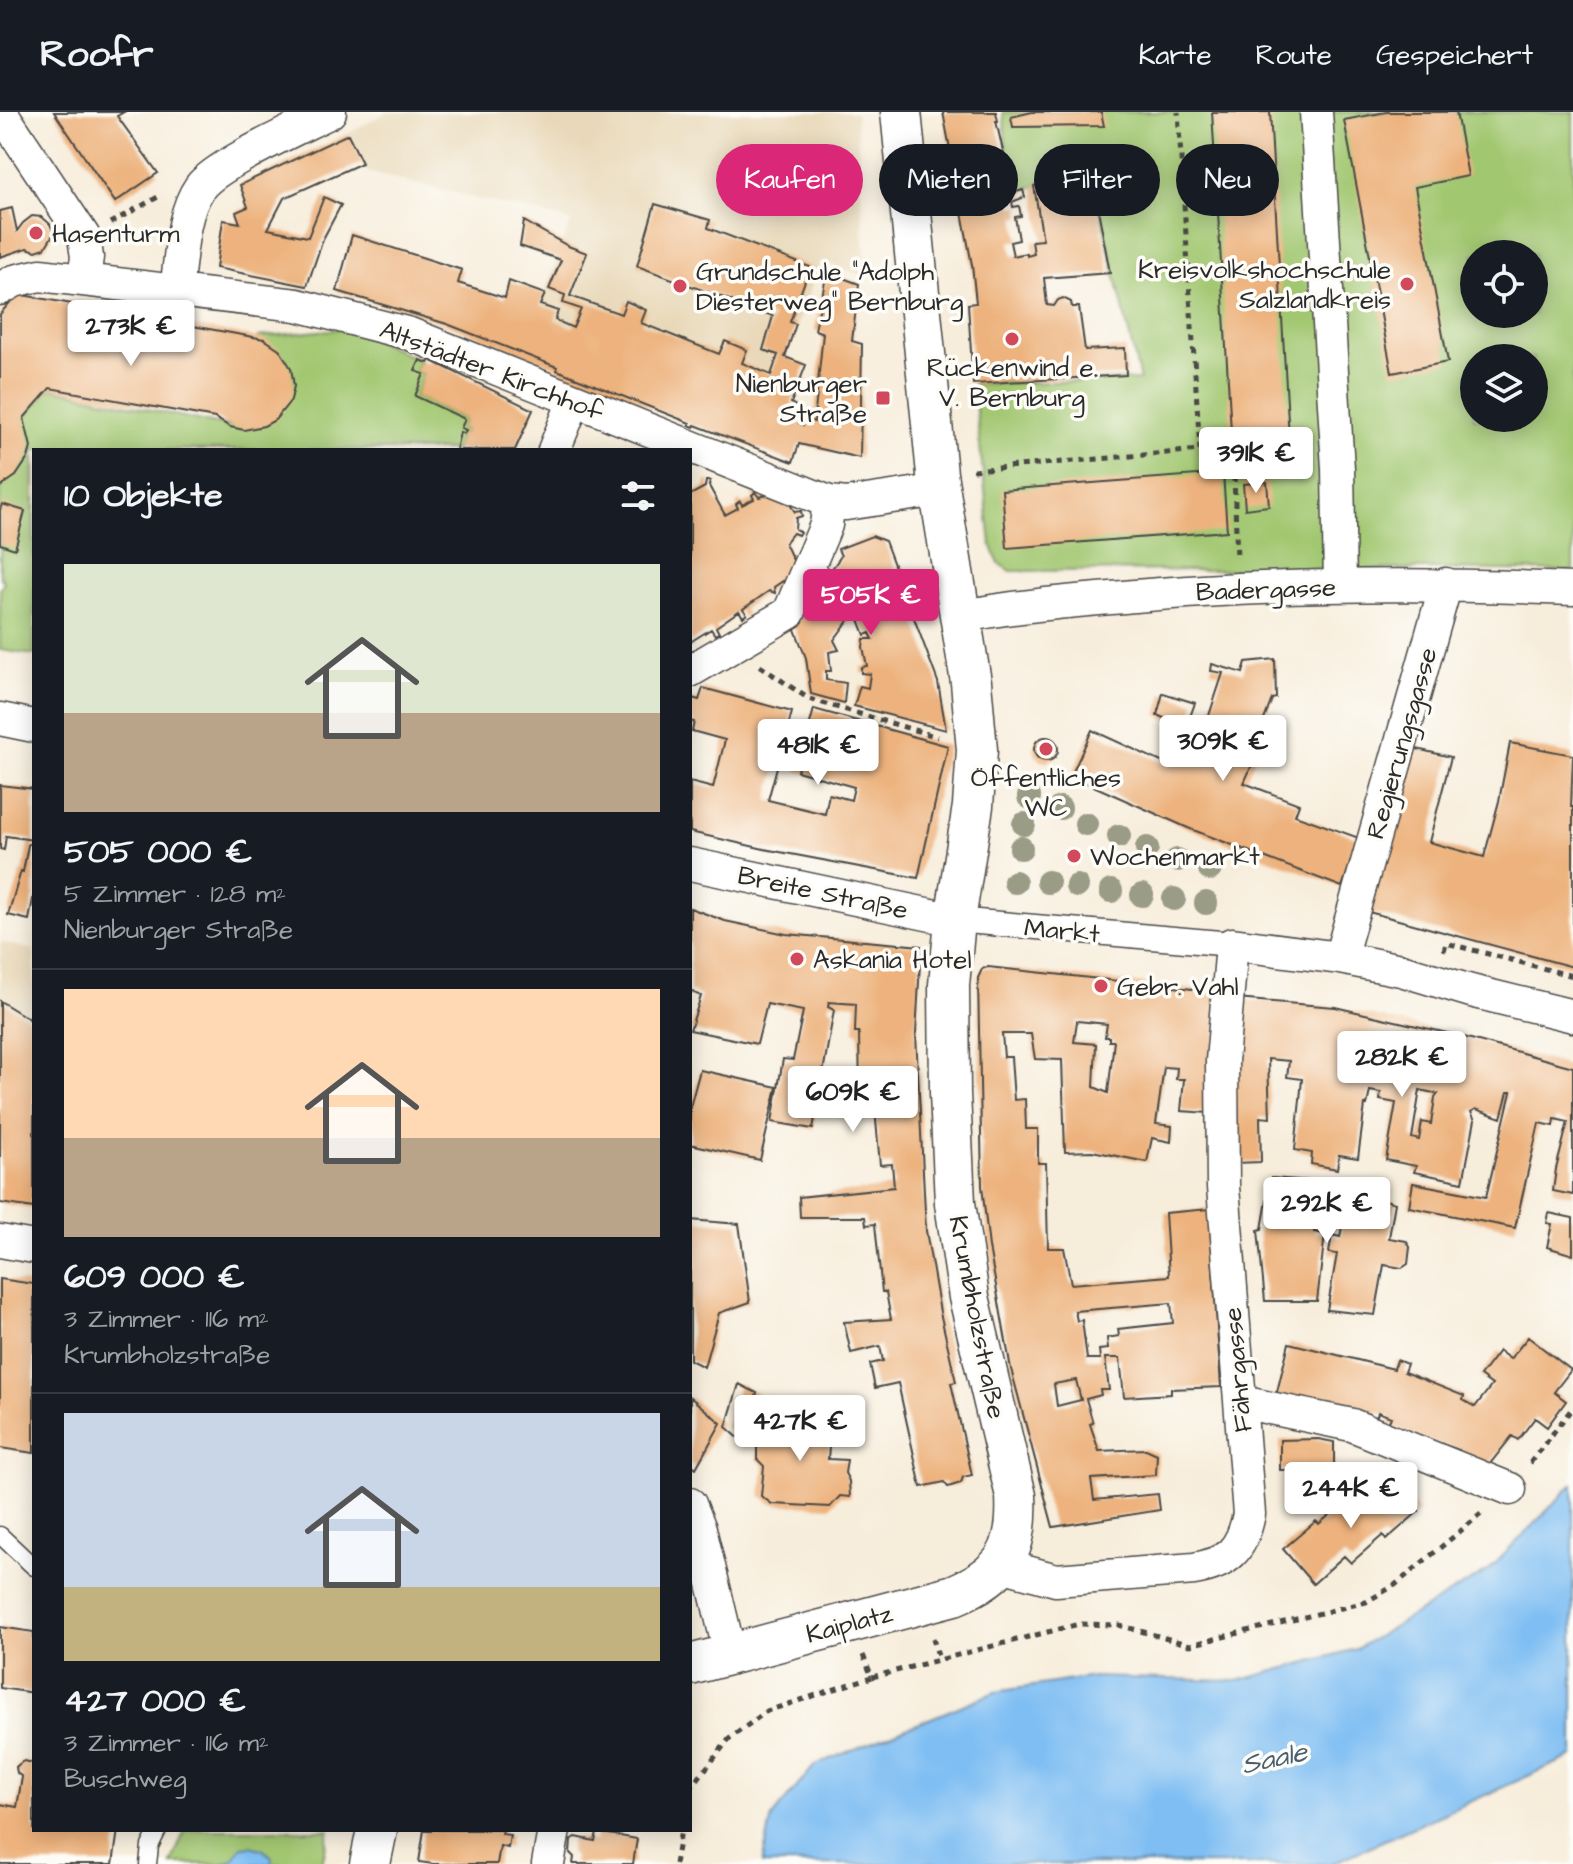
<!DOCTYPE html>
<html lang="de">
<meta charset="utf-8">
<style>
:root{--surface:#171b24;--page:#20242c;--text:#f1f3f6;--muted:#9ea1a6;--line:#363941;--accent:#db2777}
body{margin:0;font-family:"Architects Daughter",sans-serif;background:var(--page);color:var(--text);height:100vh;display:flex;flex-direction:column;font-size:30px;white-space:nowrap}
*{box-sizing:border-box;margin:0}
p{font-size:26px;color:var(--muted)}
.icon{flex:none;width:44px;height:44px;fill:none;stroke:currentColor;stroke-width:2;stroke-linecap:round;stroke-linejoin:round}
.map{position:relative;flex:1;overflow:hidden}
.details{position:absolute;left:32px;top:336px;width:660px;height:1384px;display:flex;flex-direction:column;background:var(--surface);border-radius:0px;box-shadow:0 4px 20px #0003}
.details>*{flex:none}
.guide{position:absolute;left:716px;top:32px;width:736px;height:72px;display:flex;gap:16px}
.tools{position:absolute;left:1460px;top:128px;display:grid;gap:16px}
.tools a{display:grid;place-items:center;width:88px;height:88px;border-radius:50%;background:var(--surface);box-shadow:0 4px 20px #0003;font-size:40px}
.price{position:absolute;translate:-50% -68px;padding:0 18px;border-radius:8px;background:#fff;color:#222;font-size:26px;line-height:52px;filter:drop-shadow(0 2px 4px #0008)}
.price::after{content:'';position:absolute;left:50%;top:48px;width:24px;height:18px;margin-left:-12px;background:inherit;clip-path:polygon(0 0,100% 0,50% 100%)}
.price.selected{background:var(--accent);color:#fff}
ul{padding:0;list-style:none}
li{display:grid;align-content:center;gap:16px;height:424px;padding:0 32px}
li+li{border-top:2px solid var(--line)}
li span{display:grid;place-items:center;height:248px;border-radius:0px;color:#555}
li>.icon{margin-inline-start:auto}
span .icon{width:144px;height:144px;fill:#fffc;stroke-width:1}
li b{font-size:34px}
h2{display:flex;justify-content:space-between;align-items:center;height:96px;padding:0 32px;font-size:34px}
.pill{padding:0 28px;border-radius:36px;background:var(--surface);box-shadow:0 4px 20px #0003;font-size:28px;line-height:72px}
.pill.selected{background:var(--accent);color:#fff}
header{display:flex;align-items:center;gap:48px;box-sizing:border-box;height:112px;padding:0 40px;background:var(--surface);border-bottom:2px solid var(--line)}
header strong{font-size:38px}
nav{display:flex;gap:44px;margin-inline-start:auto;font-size:28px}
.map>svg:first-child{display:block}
.built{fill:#e9d9ba}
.green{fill:#a2c771;stroke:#66794e;stroke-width:2;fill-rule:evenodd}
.water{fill:#7ebef3;stroke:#54748f;stroke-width:2}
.building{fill:#edb27d;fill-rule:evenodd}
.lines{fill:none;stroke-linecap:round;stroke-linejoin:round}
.service-casing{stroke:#4a4845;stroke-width:19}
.pedestrian-casing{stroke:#4a4845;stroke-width:27}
.minor-casing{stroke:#4a4845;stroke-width:35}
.tertiary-casing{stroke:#4a4845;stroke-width:43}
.path{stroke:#4a4845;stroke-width:5;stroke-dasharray:6 6;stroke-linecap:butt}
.service{stroke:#fff;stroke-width:16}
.pedestrian{stroke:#fff;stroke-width:24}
.minor{stroke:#fff;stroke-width:32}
.tertiary{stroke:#fff;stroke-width:40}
.tree{fill:#9b9c86}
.poi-dot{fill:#d1495b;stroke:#fdfcf7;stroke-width:3}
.labels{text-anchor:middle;stroke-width:7;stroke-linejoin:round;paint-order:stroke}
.poi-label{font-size:26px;fill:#2b2b2b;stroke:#fdfcf7;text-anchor:start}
.street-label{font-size:26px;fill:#2b2b2b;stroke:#fdfcf7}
.water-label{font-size:28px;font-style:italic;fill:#485e71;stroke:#fdfcf7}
</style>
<header>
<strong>Roofr</strong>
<nav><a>Karte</a><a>Route</a><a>Gespeichert</a></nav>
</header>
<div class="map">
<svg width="1573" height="1752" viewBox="0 0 1573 1752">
<rect width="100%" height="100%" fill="#fdfcf7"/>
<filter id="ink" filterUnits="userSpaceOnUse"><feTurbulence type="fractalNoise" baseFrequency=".0125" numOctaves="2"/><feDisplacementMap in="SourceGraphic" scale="16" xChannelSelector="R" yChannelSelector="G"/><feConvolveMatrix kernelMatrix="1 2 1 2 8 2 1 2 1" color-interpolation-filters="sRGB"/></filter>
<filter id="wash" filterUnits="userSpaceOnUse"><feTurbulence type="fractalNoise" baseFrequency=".006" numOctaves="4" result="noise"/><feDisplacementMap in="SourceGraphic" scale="32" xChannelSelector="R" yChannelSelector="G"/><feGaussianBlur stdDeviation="1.8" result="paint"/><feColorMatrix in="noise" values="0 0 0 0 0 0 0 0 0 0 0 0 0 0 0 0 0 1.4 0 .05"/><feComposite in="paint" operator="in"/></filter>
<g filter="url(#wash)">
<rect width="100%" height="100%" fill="#f7eddb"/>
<path class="built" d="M387,0H856L866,165L821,149L751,335L695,313L694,315L689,311L557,258L573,216L555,208L558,199L540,193L571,109L367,60L348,22Z
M0,830L34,838V1096L0,1091Z"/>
<path class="green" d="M1003,0H1573V459L1425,457L1011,459L999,452L991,432L973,272L1140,268L1090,56L1011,82ZM1474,142H1534V202H1474ZM1474,246H1534V306H1474Z
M349,216L420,248L415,259L424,262L415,284L465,307L461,316L466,318L464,322L460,321L456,338H34V543L0,538V478L4,469L0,465V335L50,276L230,315L258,225Z
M185,1718H329L322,1752H171Z"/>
<path class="water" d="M1573,1372V1644L1331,1752H762L772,1705L815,1653L995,1580L1092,1565L1237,1569L1356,1537L1489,1458Z
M251,1734L262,1737L272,1745V1752H223L233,1748L242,1735Z"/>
<g id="blocks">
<path class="building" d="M54,0H124L117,4L158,61L115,90Z
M943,0H996L998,9H996L1013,81L1023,78L1025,85L1012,90L1013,95L1019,94L1021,104L1015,105L1019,128L1010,130L1013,144L1027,141V144L1034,142L1032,129L1043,128L1034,74L1090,55L1110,161L1044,166L1047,193L1054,194L1058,188L1063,186L1071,190L1072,195H1079L1085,238L1125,236L1126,263L973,272L968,192L976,191L972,153Z
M1032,0H1101L1104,14L1013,15L1011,5Z
M1212,0H1270L1289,326H1283L1284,350L1233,353Z
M1386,0H1456L1468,64L1415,75L1448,250L1392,261L1344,8Z
M348,22L362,51L284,86L268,117L308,125L324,85L341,93L323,127L307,174L216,156L223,108L240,111L236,100L248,95L240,73Z
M655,92L710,108L708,116L810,155L790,210L796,212L785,245L806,253L791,291L804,299L799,311L803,313L805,307L814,310L823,221L815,218L827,160L859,172L852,229L862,232L860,346L799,332L793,350L695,313L694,315L689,313L690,311L557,258V255L447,212L337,179L352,123L462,158L458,171L505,186L509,169L545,182L540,193L558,199L555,208L573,216L581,197L563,191L565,183L549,177L561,148L520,134L524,109L568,134L587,141L570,184L621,202L626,189L646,198L641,211L719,242L725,229L747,238L742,251L771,263L778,243L763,238L773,204L637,154Z
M12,96L17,119L23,111L32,104L42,105L50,112L54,121L45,136L36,139L27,136L0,145V99Z
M17,182L264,227L279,237L291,256L294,274L291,288L275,308L264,314L244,318L230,315L215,306L50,276L24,306L31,335L28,346L16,364L0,375V202Z
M420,248L428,251L430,248L533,298L515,338H456L460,320L464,322L466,318L461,316L465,307L415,284L424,262L415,259Z
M1223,361L1227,419L1007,436L1002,378Z
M706,369H710L709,374L725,403L738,396L736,392L740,389L742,393L754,387L752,383L755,380L759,385L771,382L789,391L795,400L801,399L802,404L796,406L795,417L800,420L798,423L793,421L785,431L798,459L786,467L788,471L785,472L783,469L774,475L775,481L769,479L743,497L747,502L743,505L739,499L716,515L719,521L715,523L711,517L690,530V383L705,375Z
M1267,370L1269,394L1245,397L1243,372Z
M2,392L25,399L15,437L0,432V398Z
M872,424L885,429L938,570L946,618L854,594L860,574L868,576L870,562L861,561V555L867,554L863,535L864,527H873L870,521L865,523L857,502L862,500L860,493L834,528L839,538L829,540L831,559H826V568L846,571L844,591L811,582L806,546L793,512L841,444L838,437Z
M1275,547L1276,586L1272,587L1259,621L1265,624L1244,671L1299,692L1295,703L1359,726L1342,775L1188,716L1071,664L1092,618L1170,654L1181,630L1198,637L1223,561L1211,559L1212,552L1243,561L1246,550Z
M703,576L792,600L768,688L825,702L829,682L851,688L854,675L797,659L814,597L948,634L918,766L764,737L690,720V670L713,676L725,628L692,619L694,610L690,609V594L692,586L699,588Z
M1163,581L1195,591L1186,616L1157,603Z
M1034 637a12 12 0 1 1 24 0a12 12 0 1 1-24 0Z
M1510,631L1573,643L1571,695H1573V855L1365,799L1408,635L1451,645L1429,730L1484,745L1499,689Z
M0,673L34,677V782L29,808L8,803L21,759L23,760L28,733L33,728L6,724L4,738L0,737Z
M690,796L725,809L786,822L921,834L916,922L926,1119L940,1200L956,1270L951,1271L972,1363L963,1365L961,1371L948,1375L944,1370L921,1375L898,1271L875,1276L870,1252L883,1249L880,1234L851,1241L844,1210L891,1207L886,1180H882L875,1112L866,1113L865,1105H800L799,1085L894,1075L892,1052L880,1053L874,986H860L859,920H855L856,892L829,890L828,895L834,898L813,1017L772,1010L783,947L793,948L803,899L767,892L757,932L690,918L701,884L690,879Z
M988,855L1220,880L1209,1001L1181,999L1184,967H1176L1177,956L1164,955L1156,1012L1172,1014L1171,1030L1152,1026L1147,1050L1092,1039L1065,1040L1062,948L1035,947L1031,922H1002L1004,945H1011L1014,988L1025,987L1026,1017H1038V1051H1046L1048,1136H1064L1071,1172L1169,1164L1165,1101L1209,1097L1221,1275L1171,1277V1282L1124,1285L1120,1246H1105L1109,1278H1100L1101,1283L1086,1287L1093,1311L1090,1312L1099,1339L1146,1337L1157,1342L1156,1363L1091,1367L1094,1388L1158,1382L1160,1398L1053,1415L1011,1257L989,1135L982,1074L978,866L982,857ZM1077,909L1107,912L1105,925H1109V929H1114L1108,981L1094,975L1096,932L1074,930ZM1171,1191L1173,1211L1118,1217L1119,1224L1107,1226L1108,1237L1099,1238L1100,1247H1087L1082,1208L1077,1209L1075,1199ZM1076,1268L1081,1288L1057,1294L1054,1272Z
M1236,887L1335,895L1460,924L1573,955V1083L1553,1079L1556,1057L1568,1010L1555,1007L1554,1014L1539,1011L1515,1116L1409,1095L1413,1071L1486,1085L1511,980H1508L1501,1006L1476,997L1471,1000L1475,1008L1463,1070L1414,1060L1416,1054L1386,1048L1396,991L1380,988L1381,981L1370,979L1367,993H1365L1358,1046L1339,1043L1337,1057L1311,1052L1312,1041L1295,1038L1302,967L1287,965L1289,949L1268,947L1270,1006L1260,1005L1261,1050L1235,1051ZM1420,978L1438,982L1435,986L1431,1012L1422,1010L1419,1028L1412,1026Z
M0,889L34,910V1096L0,1091Z
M700,958L777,975L760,1048L690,1032V995Z
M1271,1066L1326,1070L1395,1091L1389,1126L1406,1129L1410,1135L1408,1152L1402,1156L1384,1153L1375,1203L1327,1198L1337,1142L1329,1141L1332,1123L1340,1125L1345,1099L1321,1095L1314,1120L1325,1122L1317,1189H1265L1258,1118L1262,1117Z
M1549,1101L1573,1106V1143L1547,1135L1552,1112L1547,1111Z
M690,1108L739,1112L750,1190L719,1201L704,1255L690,1248Z
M0,1167L34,1172V1341L0,1336Z
M1528,1225L1571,1258L1554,1280L1566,1289L1547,1315L1535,1306L1518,1328L1512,1324L1489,1353L1458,1341L1459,1338L1445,1333L1444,1335L1388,1312L1391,1305L1378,1300L1376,1308L1276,1284L1289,1231L1394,1257L1397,1248L1407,1252L1404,1260L1464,1284L1463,1288L1475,1295L1492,1273L1480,1264L1499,1239L1510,1247Z
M739,1272L757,1281L742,1329L726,1315Z
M690,1285L721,1311L696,1356L690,1351Z
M768,1300L816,1304L815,1310L831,1311L828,1347L847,1348L845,1361L849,1369L850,1385L840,1384L830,1395L772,1392L761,1384L764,1354L757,1347V1336L766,1329Z
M1318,1327L1334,1330V1357L1280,1358V1328Z
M1389,1365L1419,1399L1386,1428L1383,1423L1351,1451L1344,1444L1313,1472L1283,1437L1316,1409L1319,1412L1351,1385L1357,1392Z
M0,1515L34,1520V1581L0,1576Z
M23,1649L34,1651V1718H118L113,1752H0V1692L17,1695L22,1665L17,1661L16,1655Z
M424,1718H503L502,1722L510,1723L508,1736L500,1734L497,1752H433L419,1750Z
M597,1720L637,1727L633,1752H573L574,1745L570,1741L571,1728L576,1725L595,1729Z"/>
</g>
</g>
<g filter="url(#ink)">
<use href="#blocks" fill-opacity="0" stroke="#4a4845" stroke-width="2"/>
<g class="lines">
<defs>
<path id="service" d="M0,1423L34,1455
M148,1752L150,1734L158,1718"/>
<path id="pedestrian" d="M955,808L1232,832"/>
<path id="minor" d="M1,0L84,125L87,145L84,167
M1316,0L1338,357L1340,474
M0,177L14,169L40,163L297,193L410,222L829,390L846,392L939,378
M176,178C181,146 181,102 200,75C217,52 301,15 330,0
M554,338L574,289
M960,505C1018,493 1077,489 1135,484C1281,471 1427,471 1573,477
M690,559L789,501L826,413L829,390
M0,607L34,614
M690,752L955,808
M1340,846L1446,472
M0,1129L34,1135
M1241,1290L1352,1313L1510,1377
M690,1392L700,1417L730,1542
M1001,1453L1056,1468L1194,1457C1229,1451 1242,1437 1249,1402L1223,1075L1222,949L1232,832L1340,846L1401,858L1471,879L1573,904
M548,1752L554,1718"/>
<path id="tertiary" d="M690,1553L954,1483C1004,1462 1019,1439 1016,1384L969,1185L955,1091L950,981L949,873L955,808L973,694L977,638L971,570L937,362L901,0
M370,1752L377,1718"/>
</defs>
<use href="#service" class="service-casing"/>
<use href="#pedestrian" class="pedestrian-casing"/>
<use href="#minor" class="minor-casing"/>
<use href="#tertiary" class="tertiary-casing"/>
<path class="path" d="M110,111L158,85
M1200,338L1226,334L1227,356L1234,364L1306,359
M973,358L1200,338L1178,0
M1234,364L1237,447
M760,554L809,587L938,625
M1444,839L1446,831L1573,864
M1530,1351L1573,1295
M933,1526L939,1548
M863,1543L872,1565L1079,1512L1119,1513L1190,1533L1366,1490L1395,1473L1481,1402
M690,1677L729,1627L767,1599L872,1565
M675,1752L681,1718"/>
<use href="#service" class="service"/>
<use href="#pedestrian" class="pedestrian"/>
<use href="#minor" class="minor"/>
<use href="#tertiary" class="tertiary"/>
</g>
<g class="tree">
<circle cx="1029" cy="685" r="12"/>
<circle cx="1060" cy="696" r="12"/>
<circle cx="1024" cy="712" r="12"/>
<circle cx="1086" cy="712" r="12"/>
<circle cx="1119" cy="724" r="12"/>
<circle cx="1021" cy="736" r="12"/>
<circle cx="1147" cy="736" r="12"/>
<circle cx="1177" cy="748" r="12"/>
<circle cx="1210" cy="757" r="12"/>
<circle cx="1015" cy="770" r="12"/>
<circle cx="1048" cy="770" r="12"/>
<circle cx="1077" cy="774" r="12"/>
<circle cx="1111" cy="779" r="12"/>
<circle cx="1142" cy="783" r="12"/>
<circle cx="1174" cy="787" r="12"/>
<circle cx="1206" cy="791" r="12"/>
</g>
</g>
<g class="poi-dot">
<circle cx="36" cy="121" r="8"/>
<circle cx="1407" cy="172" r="8"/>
<circle cx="680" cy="174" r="8"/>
<circle cx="1012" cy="227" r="8"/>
<rect x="875" y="278" width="16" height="16" rx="4"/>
<circle cx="1046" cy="637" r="8"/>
<circle cx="1074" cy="744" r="8"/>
<circle cx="797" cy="847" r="8"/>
<circle cx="1101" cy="874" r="8"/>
</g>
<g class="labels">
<g class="poi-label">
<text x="52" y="130">Hasenturm</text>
<text x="1391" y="166" text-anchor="end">Kreisvolkshochschule<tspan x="1391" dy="30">Salzlandkreis</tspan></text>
<text x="696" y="168">Grundschule "Adolph<tspan x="696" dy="30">Diesterweg" Bernburg</tspan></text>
<text x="1012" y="264" text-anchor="middle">Rückenwind e.<tspan x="1012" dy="30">V. Bernburg</tspan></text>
<text x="867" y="280" text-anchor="end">Nienburger<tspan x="867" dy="30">Straße</tspan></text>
<text x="1046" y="674" text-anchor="middle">Öffentliches<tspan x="1046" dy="30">WC</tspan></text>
<text x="1090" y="753">Wochenmarkt</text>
<text x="813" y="856">Askania Hotel</text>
<text x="1117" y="883">Gebr. Vahl</text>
</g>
<g class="street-label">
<text transform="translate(492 258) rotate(21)" y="9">Altstädter Kirchhof</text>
<text transform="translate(1266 477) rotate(-2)" y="9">Badergasse</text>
<text transform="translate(1401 631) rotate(-74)" y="9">Regierungsgasse</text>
<text transform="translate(823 780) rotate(12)" y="9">Breite Straße</text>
<text transform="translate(1062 818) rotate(5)" y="9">Markt</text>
<text transform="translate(978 1205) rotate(79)" y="9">Krumbholzstraße</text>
<text transform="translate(1237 1258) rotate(-95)" y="9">Fährgasse</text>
<text transform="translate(849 1511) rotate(-15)" y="9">Kaiplatz</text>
</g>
<g class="water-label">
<text transform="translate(1274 1645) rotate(-12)" y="10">Saale</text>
</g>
</g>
</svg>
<div class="tools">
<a><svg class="icon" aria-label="locate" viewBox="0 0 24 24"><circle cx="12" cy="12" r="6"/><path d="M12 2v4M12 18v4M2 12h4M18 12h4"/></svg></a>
<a><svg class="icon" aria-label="layers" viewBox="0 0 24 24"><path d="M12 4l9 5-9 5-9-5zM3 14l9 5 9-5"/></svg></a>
</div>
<b class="price" style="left:131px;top:256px">273K €</b>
<b class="price" style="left:1256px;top:383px">391K €</b>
<b class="price selected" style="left:871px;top:525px">505K €</b>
<b class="price" style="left:1223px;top:671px">309K €</b>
<b class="price" style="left:818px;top:675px">481K €</b>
<b class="price" style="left:1402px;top:987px">282K €</b>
<b class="price" style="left:853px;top:1022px">609K €</b>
<b class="price" style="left:1327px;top:1133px">292K €</b>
<b class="price" style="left:800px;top:1351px">427K €</b>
<b class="price" style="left:1351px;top:1418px">244K €</b>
<div class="guide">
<a class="pill selected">Kaufen</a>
<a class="pill">Mieten</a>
<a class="pill">Filter</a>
<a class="pill">Neu</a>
</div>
<section class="details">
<h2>10 Objekte<svg class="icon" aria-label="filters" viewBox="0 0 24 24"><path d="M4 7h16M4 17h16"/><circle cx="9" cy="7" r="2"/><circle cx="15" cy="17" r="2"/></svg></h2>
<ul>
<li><span style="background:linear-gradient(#dfe7d0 60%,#b9a48a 0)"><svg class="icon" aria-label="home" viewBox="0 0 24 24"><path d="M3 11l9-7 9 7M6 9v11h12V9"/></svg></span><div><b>505 000 €</b><p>5 Zimmer · 128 m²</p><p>Nienburger Straße</p></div></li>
<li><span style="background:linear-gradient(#ffd9b3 60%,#b9a48a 0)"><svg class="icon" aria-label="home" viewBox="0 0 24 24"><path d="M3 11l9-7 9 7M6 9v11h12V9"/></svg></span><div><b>609 000 €</b><p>3 Zimmer · 116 m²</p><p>Krumbholzstraße</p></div></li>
<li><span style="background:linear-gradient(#c9d6e8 70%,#c2b280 0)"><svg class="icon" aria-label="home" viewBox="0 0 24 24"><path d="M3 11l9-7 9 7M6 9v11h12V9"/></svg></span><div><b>427 000 €</b><p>3 Zimmer · 116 m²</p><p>Buschweg</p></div></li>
</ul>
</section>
</div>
